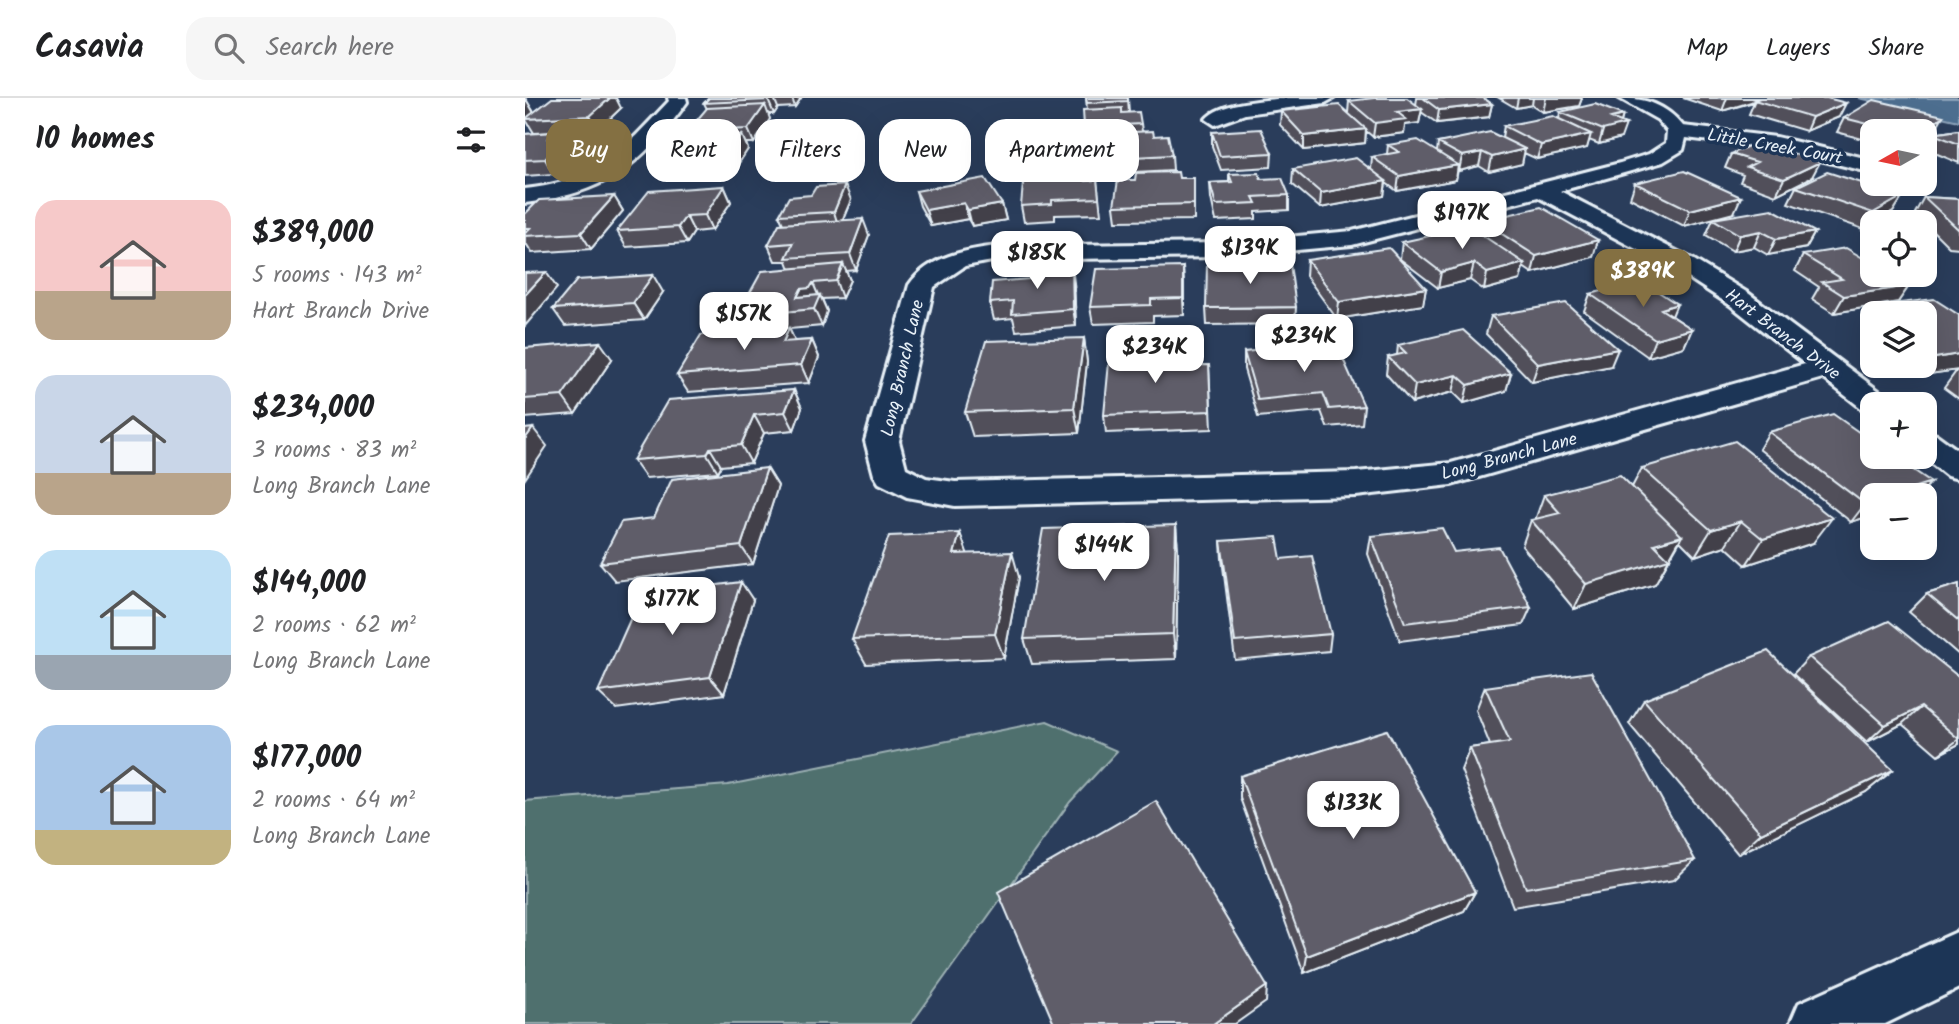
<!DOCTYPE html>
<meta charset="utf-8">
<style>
:root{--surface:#fff;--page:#f6f6f6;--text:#202124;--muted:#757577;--line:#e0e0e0;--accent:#847042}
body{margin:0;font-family:Kalam,sans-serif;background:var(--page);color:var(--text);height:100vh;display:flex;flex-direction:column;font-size:26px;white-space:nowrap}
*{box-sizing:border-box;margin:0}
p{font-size:23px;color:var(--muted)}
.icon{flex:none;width:38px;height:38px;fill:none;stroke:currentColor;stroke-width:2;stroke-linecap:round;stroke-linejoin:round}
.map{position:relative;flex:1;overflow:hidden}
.panel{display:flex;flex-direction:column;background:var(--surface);width:525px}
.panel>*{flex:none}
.top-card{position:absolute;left:21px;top:21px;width:665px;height:63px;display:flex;gap:14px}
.needle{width:46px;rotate:261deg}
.tools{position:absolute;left:1335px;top:21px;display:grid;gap:14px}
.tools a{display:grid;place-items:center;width:77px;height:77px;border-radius:14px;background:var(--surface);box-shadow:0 7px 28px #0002;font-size:35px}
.price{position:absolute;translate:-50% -60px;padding:0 16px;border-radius:14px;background:#fff;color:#222;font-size:23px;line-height:46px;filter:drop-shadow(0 2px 4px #0008)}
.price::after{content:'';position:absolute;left:50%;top:42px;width:21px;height:16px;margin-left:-10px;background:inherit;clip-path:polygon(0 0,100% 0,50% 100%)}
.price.active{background:var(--accent);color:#fff}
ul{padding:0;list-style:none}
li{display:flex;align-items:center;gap:21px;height:175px;padding:0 35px}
li span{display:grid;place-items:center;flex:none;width:196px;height:140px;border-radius:21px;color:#555}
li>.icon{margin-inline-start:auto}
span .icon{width:84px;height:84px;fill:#fffc;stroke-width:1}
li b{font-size:30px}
h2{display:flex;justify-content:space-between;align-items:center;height:84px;padding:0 35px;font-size:30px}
.tag{padding:0 24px;border-radius:21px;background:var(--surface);box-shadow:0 7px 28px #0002;font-size:24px;line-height:63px}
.tag.active{background:var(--accent);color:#fff}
header{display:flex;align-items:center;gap:42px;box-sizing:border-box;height:98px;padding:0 35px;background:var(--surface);border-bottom:2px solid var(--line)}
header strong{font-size:33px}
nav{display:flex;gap:38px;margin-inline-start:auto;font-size:24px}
.search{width:490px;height:63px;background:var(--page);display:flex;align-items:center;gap:18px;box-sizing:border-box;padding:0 24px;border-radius:21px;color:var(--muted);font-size:26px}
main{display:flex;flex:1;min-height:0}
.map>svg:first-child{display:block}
.green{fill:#4f6f6e;stroke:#9cb0b3;stroke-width:2}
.water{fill:#4e6e8f;stroke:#8ca2b9;stroke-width:2}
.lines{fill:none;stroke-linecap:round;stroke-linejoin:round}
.minor-casing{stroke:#e8f1f8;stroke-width:6}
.minor{fill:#1d3557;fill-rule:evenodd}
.wall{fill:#51505a;stroke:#e8f1f8;stroke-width:2}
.shaded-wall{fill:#42414a;stroke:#e8f1f8;stroke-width:2}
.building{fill:#5e5d69;stroke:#e8f1f8;stroke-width:2}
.labels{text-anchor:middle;stroke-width:7;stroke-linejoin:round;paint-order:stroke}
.far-street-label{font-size:18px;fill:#e8f1f8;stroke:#1d3557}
</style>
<header>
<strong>Casavia</strong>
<div class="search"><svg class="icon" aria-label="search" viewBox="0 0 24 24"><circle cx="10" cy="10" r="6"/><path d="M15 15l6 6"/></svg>Search here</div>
<nav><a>Map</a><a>Layers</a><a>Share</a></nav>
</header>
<main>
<section class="panel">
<h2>10 homes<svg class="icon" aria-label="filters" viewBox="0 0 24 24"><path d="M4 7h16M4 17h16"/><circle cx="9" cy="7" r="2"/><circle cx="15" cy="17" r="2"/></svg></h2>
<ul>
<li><span style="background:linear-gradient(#f6c9c9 65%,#b9a48a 0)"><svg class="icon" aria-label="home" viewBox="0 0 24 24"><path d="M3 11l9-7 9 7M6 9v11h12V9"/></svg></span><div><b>$389,000</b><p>5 rooms · 143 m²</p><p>Hart Branch Drive</p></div></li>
<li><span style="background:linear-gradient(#c9d6e8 70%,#b9a48a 0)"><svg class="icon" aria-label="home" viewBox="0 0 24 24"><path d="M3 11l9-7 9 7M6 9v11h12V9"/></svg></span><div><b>$234,000</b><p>3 rooms · 83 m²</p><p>Long Branch Lane</p></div></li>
<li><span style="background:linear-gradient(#bfe0f5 75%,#9aa5b1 0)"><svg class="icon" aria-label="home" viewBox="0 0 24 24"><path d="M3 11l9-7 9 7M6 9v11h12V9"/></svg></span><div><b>$144,000</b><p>2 rooms · 62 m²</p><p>Long Branch Lane</p></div></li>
<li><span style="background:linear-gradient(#a9c7e8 75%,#c2b280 0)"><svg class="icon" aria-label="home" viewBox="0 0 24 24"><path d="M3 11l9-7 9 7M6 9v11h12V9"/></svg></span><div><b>$177,000</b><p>2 rooms · 64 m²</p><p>Long Branch Lane</p></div></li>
</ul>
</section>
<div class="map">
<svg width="1434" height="926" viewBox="0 0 1434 926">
<rect width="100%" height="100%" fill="#2a3d5b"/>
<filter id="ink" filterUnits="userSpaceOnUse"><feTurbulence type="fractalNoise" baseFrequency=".0143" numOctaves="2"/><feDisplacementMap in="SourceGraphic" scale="14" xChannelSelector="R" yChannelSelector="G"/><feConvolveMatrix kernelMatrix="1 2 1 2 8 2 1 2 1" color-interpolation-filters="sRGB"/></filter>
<g filter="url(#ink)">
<path class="green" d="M522,623L592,653L545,704L386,926H0V703L203,687Z"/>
<path class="water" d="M1334,0H1434V23Z"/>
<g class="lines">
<defs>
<path id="minor" d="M143,0H161L162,4C116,68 78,96 0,105V91C73,83 96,54 144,3Z
M759,0H809L800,5L720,16L690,27L681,21C695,4 737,3 759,0Z
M1094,0C1121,0 1141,7 1158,28L1251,39L1348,62V75L1251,51L1161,40L1158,52L1138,64L1035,93L1169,162L1223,195L1362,299L1367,306H1348V315L1340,313L1298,280L926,387L831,398L430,408L382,399L354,385L349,377L340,343L384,187C404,158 440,152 473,148L697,145L827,133L1095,65L1124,56L1141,45L1142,33L1133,22ZM1013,99L1151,172L1205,207L1280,266L926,365L831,374L430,384L401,380L381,370L374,343L409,189L440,168L473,162L697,159L827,147Z
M1400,334L1412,337L1434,353V381L1422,378L1398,359H1400Z
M1434,833V890L1360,926H1265L1274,905Z"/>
</defs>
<use href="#minor" class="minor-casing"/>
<use href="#minor" class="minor"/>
</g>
<path class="wall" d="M184,0H276L270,9L253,10L249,16H243L245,21L229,45H221L223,51L206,77L139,80L132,66L165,40L162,34L182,11L179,5Z
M561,0H603L604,15L616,26L617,33L629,38L647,57L648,72L572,76L569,43L561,44L559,29L562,12Z
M892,0H958L967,6L964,19L912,25L896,14L894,25L880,27L879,35L848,39L841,33L840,45L779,52L755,27L756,13L823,15L824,3L891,7Z
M974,0H1057L1054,8L1018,14L1007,7L991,10Z
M1158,0H1302L1314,19L1281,33L1224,16L1229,4L1197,13Z
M0,1L9,14L96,10L73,32L9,35L1,22H0Z
M1035,14L1098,17L1096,24V40L1074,46L1064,42L1062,50L1012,61L999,55L997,66L964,74L954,68L934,73L933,72L931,82L872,93L861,85L859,98L795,110L767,86L768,71L846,72L847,59L862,56L863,47L912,54L913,45L977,39L979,28L1034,21Z
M1319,20L1410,32L1400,39V33H1348V44L1312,34Z
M1434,32V65L1400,51L1408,36Z
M31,34L34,40L52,54L29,76L0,78V36Z
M687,34L747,55L746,69L696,72L687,48Z
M1206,56L1287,79L1251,97L1215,84L1218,77L1200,70Z
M533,73L534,81L562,83L572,82L576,116L530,117V122L499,124L496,108Z
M704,76L736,81L764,97V112L731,114V121L691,123L686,100L685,85L704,84Z
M1110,85L1209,115L1159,128L1105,100Z
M199,88L206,104L187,132L169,134L162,145L101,149L92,133Z
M1271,89L1378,98L1368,114L1338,131L1263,105Z
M391,93L477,106L481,122L447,128L443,121L406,128L395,108Z
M669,95V122L591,123L589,108Z
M89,98L98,113L66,151L7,155L2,147H0V116Z
M1399,99L1434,101V150L1424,149L1390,115Z
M326,102L318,122L344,137L331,172L321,173L325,182L317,200L297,201L302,213L297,228L264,231L270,243L287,242L294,259L284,285L163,294L152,277L205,235L197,220L222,200L265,171L262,163H250L243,147L258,126L254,117Z
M1188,121L1290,134L1281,150L1243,157L1229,149L1208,153L1181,137Z
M957,123L1073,142L1068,159L1007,175L998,169L995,182L959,192L945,182L913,190L875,161L877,144L954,135Z
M1278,157L1384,188L1373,204L1309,215L1287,201L1294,189L1270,173Z
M782,162L901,190L898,207L812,221L781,178Z
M658,169L659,217L628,218V224L568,226L565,209Z
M549,185L551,228L491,233L488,220L469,222L465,205Z
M138,194L119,222L40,228L28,211Z
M1065,196L1147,218L1167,231L1159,249L1123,259L1059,213Z
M1359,207L1434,217V301L1419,290L1432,272L1397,277L1384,268H1400V215H1354Z
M771,209L770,226L682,227L681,210Z
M966,218L1086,268L1007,284L961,236Z
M559,240L562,264L554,335L448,339L440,314Z
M873,247L986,275L981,293L939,305L928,294L887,305L861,276L863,259L872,257Z
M0,250L87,261L50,316L0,320Z
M719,254L839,308L837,326L802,329L796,313L733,319L719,271Z
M684,267L687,331L581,335L579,317L641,268Z
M269,292L277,310L269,332L239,335L226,365L196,368L193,374L121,380L108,362Z
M1244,334L1406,384L1395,397H1348V417L1326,424L1234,351Z
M242,370L253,388L228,466L90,483L75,465L129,420Z
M1117,370L1288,445L1221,467L1200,448L1170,458L1155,443L1130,486L1049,511L997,448L1006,422H1010L1019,397L1107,389Z
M651,427L653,453L651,561L507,566L499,541Z
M435,435L442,456L494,479L479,560L341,566L327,541Z
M846,438L929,454L1006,509L998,527L875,543L843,456Z
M696,443L756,461L806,536L804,553L710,562L697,461Z
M1434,486V557L1384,514L1402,496Z
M228,502L199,596L91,611L73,594Z
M1284,559L1434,579V646L1413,657L1377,626L1342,644L1268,576Z
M960,589L1170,762L1149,782L988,809L936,672L945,650L965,647L951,612Z
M1119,602L1368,672L1341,694L1213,756L1104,626Z
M715,678L950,794L939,813L779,875L715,700Z"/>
<path class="shaded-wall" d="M85,0H91L96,10L73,32L65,18Z
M245,0H249L253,10L249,16L243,2Z
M267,0H276L270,9Z
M993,0H1008L1007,7L991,10Z
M1021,0H1057L1054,8L1018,14Z
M1202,0H1239L1197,13Z
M1,1L9,15L0,22V2Z
M1321,5L1314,19L1281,33L1287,19Z
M967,6L964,19L912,25L914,12Z
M240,7L245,21L229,45L223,31Z
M897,11L894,25L880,27L879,35L848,39L850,25L872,14Z
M1098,17L1095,27L1101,26L1096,40L1074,46L1078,32L1086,20Z
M1418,18L1410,32L1400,39V33H1396Z
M841,31L840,45L779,52V38Z
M31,34L37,45L44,39L52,54L29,76L20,61L24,40Z
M1066,36L1062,50L1012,61L1016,47Z
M217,37L223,51L206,77L199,62Z
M1000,51L997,66L964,74L967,59Z
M957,54L954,68L934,73L937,58Z
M1295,64L1287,79L1251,97L1259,81Z
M933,67L931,82L872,93L874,78Z
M861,83L859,98L795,110L796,95Z
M320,87L326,102L314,130L309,114Z
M199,88L206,104L187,132L180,117Z
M89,98L98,113L66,151L56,135Z
M1378,98L1368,114L1350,124H1348V126L1338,131L1348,115Z
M1216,99L1209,115L1159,128L1165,112Z
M439,105L443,121L406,128L401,112Z
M477,106L481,122L447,128L443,112Z
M161,118L169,134L162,145L153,129Z
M338,121L344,137L331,172L325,156Z
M1236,133L1229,149L1208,153L1215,137Z
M1290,134L1281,150L1243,157L1251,141Z
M1073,142L1068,159L1007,175L1011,158Z
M949,165L945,182L913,190L916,174Z
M999,165L995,182L959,192L962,175Z
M318,166L325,182L317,200L311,183Z
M547,168L549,185L551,228L548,211Z
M658,169L659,185V217L658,200Z
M21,174L32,190L0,228V197Z
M128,177L138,194L119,222L108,205Z
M288,185L294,199L295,197L302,213L297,228L289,211L272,199L276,191Z
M1384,188L1373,204L1309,215L1319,198Z
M901,190L898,207L812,221L814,204Z
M1152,206L1145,223L1136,211Z
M264,230L272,248L258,244Z
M1167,231L1159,249L1123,259L1130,241Z
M559,240L562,264L554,335L549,310Z
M287,242L294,259L284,285L276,267Z
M75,244L87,261L50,316L37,298Z
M1093,251L1086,268L1007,284L1013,266Z
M1434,256V272L1397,277L1410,260Z
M986,275L981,293L939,305L943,287Z
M932,277L928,294L887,305L890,287Z
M269,292L277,310L269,332L260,314Z
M229,317L239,335L226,365L216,347Z
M8,330L22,348L0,381V341Z
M185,350L196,368L193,374L182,356Z
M242,370L253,388L228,466L216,448Z
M1406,384L1395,397H1366Z
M1348,403V417L1326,424L1340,406Z
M1307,420L1288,445L1221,467L1238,441Z
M1216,423L1200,448L1170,458L1186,432Z
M651,427L653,453L651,561L648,536Z
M435,435L444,460L429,456Z
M1157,438L1130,486L1049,511L1061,486L1129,446Z
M487,454L494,479L479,560L470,536Z
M216,484L228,502L199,596L185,579Z
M1396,609L1377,626L1342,644L1360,627Z
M1434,641V646L1413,657Z
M1368,672L1341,694L1213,756L1236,735Z
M950,794L939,813L779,875L782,858Z
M742,888L741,904L710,926H688Z"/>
<path class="building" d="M27,0H85L65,18L0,21Z
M184,0H245L243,2L179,5Z
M561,0H603V3L562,5Z
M849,0H882L897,11L872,14L881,21L850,25L824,3Z
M898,0H958L967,6L914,12Z
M1235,0H1302L1321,5L1287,19L1229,2Z
M1349,2L1418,18L1396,33H1371L1319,20Z
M1070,6L1098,17L1086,20L1101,26L1078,32L1035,14Z
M240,7L223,31L162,34L182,10Z
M814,7L841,31L779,38L756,13Z
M597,10V15L614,14L616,26L559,29L558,12Z
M1028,18L1066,36L1016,47L979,28Z
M736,31L747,55L695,58L687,34Z
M1434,32V46L1408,36Z
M628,33L629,38L643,37L647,57L570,61L569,36Z
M31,34L24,40L44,39L20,61L0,62V36Z
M965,34L1000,51L967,59L957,54L937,58L913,45Z
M217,37L199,62L132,66L154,40Z
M893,42L933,67L874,78L847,59L874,54L863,47Z
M1232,44L1295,64L1259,81L1222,69L1232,64L1206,56Z
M831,60L861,83L796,95L768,71Z
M533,73V81L561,79V83L572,82L574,100L527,102V106L496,108L499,75Z
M1159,73L1216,99L1165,112L1110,85Z
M653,74L654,80H669V106L589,108L593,82H610L611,75Z
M1302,74L1378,98L1348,115L1271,89Z
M734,75L736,81L757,80L764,97L728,99L731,105L691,107L685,85L707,84L704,76Z
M460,80L477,106L443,112L439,105L401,112L391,93Z
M320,87L309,114L254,117L264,99L286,97L291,89Z
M199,88L180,117L161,118L153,129L92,133L124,93Z
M89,98L56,135L0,138V135L5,130H0V116L14,102Z
M1399,99L1434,101V132Z
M1016,109L1073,142L1011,158L957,123Z
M1247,111L1290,134L1251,141L1236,133L1215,137L1188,121Z
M338,121L325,156L261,160L268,145L243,147L254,126Z
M945,129L999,165L962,175L949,165L916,174L877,144Z
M864,150L901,190L814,204L782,162Z
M1321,150L1348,166V177H1366L1384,188L1319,198L1297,184L1317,181L1278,157Z
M318,166L311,183L288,185L285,190L276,191L272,199L295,197L289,211L197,220L207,201L222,200L237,173Z
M765,166L771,209L681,210L682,167Z
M547,168L548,211L487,216L488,203L465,205L467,184L504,181L505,171Z
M658,169V200L626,201V207L565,209L571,171Z
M21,174L0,197V175Z
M128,177L108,205L28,211L52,182Z
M1117,183L1152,206L1136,211L1167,231L1130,241L1065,196Z
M1409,201L1434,217V256L1410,260L1400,253V238H1405L1400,235V215H1371L1359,207Z
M1041,205L1093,251L1013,266L966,218Z
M264,230L258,244L287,242L276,267L152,277L176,237Z
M938,232L986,275L943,287L932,277L890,287L863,259L881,255L873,247Z
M559,240L549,310L440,314L461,243Z
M75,244L37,298L0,301V250Z
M811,245L839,308L804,311L798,295L733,302L719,254Z
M640,252V268L684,267L686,313L579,317L585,254Z
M269,292L260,314L229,317L216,347L185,350L182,356L108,362L143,302Z
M1308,316L1348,344V359H1369L1406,384L1366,397H1348V403L1340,406L1244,334Z
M8,330L0,341V331Z
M1210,343L1307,420L1238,441L1216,423L1186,432L1117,370Z
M242,370L216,448L75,465L96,424L129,420L147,381Z
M1095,377L1157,438L1129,446L1144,461L1061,486L1006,422L1035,415L1019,397Z
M651,427L648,536L499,541L518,431Z
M917,430L929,454L974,449L1006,509L880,525L846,438Z
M435,435L429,456L487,454L470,536L327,541L364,438Z
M752,439L756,461L787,458L806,536L710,544L696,443Z
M216,484L185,579L73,594L116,497Z
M1434,486V523L1402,496Z
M1364,523L1434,579V641L1396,609L1360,627L1284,559Z
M1243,553L1368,672L1236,735L1119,602Z
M1066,574L1170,762L1001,790L945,650L985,644L960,589Z
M862,632L950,794L782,858L715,678Z
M631,703L742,888L688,926H529L473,794Z"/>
</g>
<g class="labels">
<g class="far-street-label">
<text transform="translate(1250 48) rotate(10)" y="6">Little Creek Court</text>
<text transform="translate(1258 236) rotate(37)" y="6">Hart Branch Drive</text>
<text transform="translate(377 270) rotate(-77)" y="6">Long Branch Lane</text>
<text transform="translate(984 358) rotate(-15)" y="6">Long Branch Lane</text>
</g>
</g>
</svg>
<div class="tools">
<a><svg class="needle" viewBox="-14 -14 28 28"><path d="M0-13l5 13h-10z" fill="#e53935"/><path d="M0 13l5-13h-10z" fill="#757577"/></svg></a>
<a><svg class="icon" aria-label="locate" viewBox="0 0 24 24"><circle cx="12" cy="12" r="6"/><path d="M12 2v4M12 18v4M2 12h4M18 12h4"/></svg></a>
<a><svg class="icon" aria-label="layers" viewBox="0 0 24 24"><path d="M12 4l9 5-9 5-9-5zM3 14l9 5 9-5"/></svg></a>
<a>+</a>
<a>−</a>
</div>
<b class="price" style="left:937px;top:153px">$197K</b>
<b class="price" style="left:725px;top:188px">$139K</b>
<b class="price" style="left:512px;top:193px">$185K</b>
<b class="price active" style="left:1118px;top:211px">$389K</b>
<b class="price" style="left:219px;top:254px">$157K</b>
<b class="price" style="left:779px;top:276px">$234K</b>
<b class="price" style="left:630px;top:287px">$234K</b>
<b class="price" style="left:579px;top:485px">$144K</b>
<b class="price" style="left:147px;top:539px">$177K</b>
<b class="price" style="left:828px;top:743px">$133K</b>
<div class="top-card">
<a class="tag active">Buy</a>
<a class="tag">Rent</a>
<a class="tag">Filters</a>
<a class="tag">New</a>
<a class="tag">Apartment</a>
</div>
</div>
</main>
